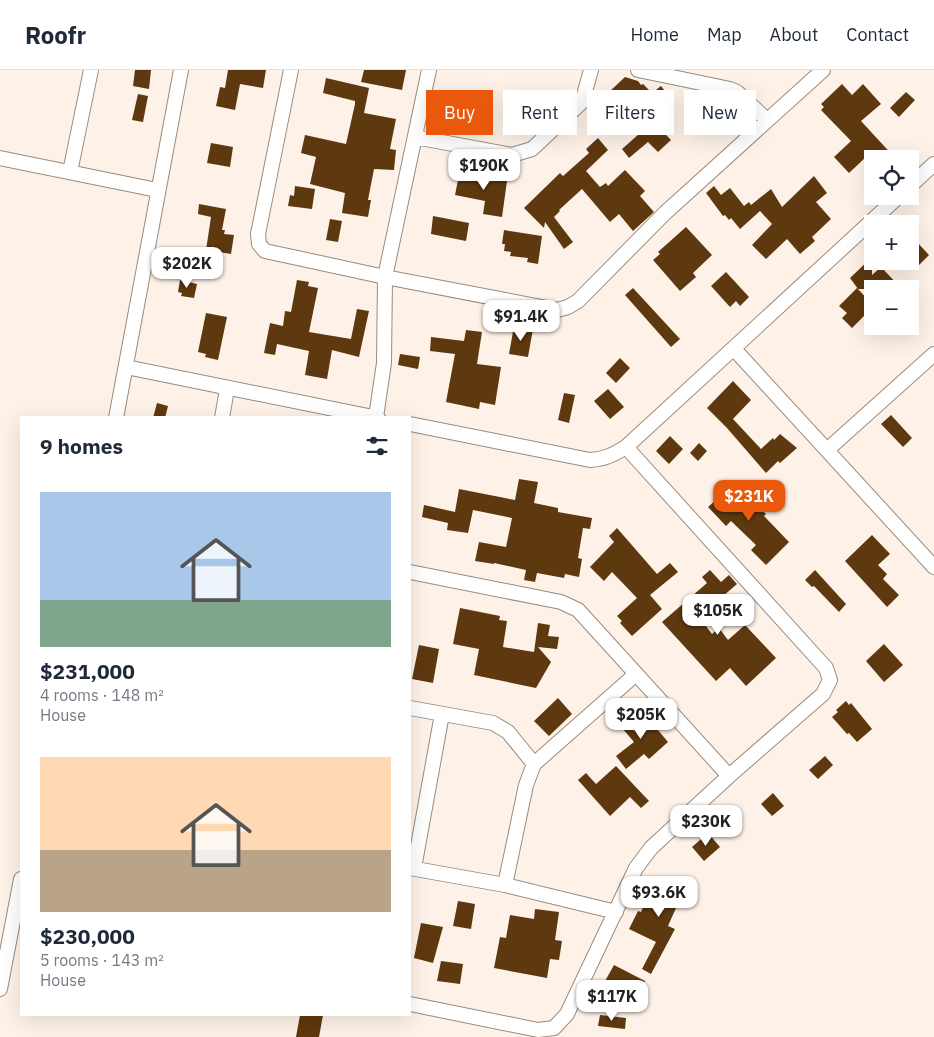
<!DOCTYPE html>
<meta charset="utf-8">
<style>
:root{--surface:#fff;--page:#f6f6f7;--text:#1f2937;--muted:#747a83;--line:#e0e1e3;--accent:#ea580c}
body{margin:0;font-family:"IBM Plex Sans",sans-serif;background:var(--page);color:var(--text);height:100vh;display:flex;flex-direction:column;font-size:19px;white-space:nowrap}
*{box-sizing:border-box;margin:0}
p{font-size:16px;color:var(--muted)}
.icon{flex:none;width:28px;height:28px;fill:none;stroke:currentColor;stroke-width:2;stroke-linecap:round;stroke-linejoin:round}
.map{position:relative;flex:1;overflow:hidden}
.details{position:absolute;left:20px;top:346px;width:391px;height:600px;display:flex;flex-direction:column;background:var(--surface);border-radius:0px;box-shadow:0 5px 20px #0002}
.details>*{flex:none}
.top-card{position:absolute;left:426px;top:20px;width:432px;height:45px;display:flex;gap:10px}
.tools{position:absolute;left:864px;top:80px;display:grid;gap:10px}
.tools a{display:grid;place-items:center;width:55px;height:55px;border-radius:0px;background:var(--surface);box-shadow:0 5px 20px #0002;font-size:25px}
.price{position:absolute;translate:-50% -42px;padding:0 11px;border-radius:10px;background:#fff;color:#222;font-size:16px;line-height:32px;filter:drop-shadow(0 1px 2px #0008)}
.price::after{content:'';position:absolute;left:50%;top:30px;width:15px;height:11px;margin-left:-8px;background:inherit;clip-path:polygon(0 0,100% 0,50% 100%)}
.price.on{background:var(--accent);color:#fff}
ul{padding:0;list-style:none}
li{display:grid;align-content:center;gap:10px;height:265px;padding:0 20px}
li span{display:grid;place-items:center;height:155px;border-radius:0px;color:#555}
li>.icon{margin-inline-start:auto}
span .icon{width:90px;height:90px;fill:#fffc;stroke-width:1}
li b{font-size:21px}
h2{display:flex;justify-content:space-between;align-items:center;height:60px;padding:0 20px;font-size:21px}
.tag{padding:0 18px;border-radius:0px;background:var(--surface);box-shadow:0 5px 20px #0002;font-size:18px;line-height:45px}
.tag.on{background:var(--accent);color:#fff}
header{display:flex;align-items:center;gap:30px;box-sizing:border-box;height:70px;padding:0 25px;background:var(--surface);border-bottom:1px solid var(--line)}
header strong{font-size:24px}
nav{display:flex;gap:28px;margin-inline-start:auto;font-size:18px}
.map>svg:first-child{display:block}
.building{fill:#5e380f}
.lines{fill:none;stroke-linecap:round;stroke-linejoin:round}
.minor-casing{stroke:#988b7f;stroke-width:16}
.minor{stroke:#fff;stroke-width:14}
</style>
<header>
<strong>Roofr</strong>
<nav><a>Home</a><a>Map</a><a>About</a><a>Contact</a></nav>
</header>
<div class="map">
<svg width="934" height="967" viewBox="0 0 934 967">
<rect width="100%" height="100%" fill="#fef2e8"/>
<path class="building" d="M135,0H151L149,19L133,16Z
M228,0H266L263,18L240,14L235,40L216,36L220,17L225,18Z
M364,0H406L402,20L361,12Z
M625,7L638,11L641,15L643,14L652,23L661,16L669,26L648,46L671,70L658,82L648,72L629,88L622,79L639,64L621,44L623,42L608,23Z
M326,8L369,18L364,43L396,49L390,79L396,80L394,100L374,99L368,130H371L368,147L342,143L345,123L310,114L316,87L301,83L305,65L346,74L355,34V31L323,23Z
M842,14L852,25L863,14L881,34L861,51L896,89H870L867,86L849,103L834,87L851,71L821,40L824,37L821,34Z
M691,21L717,26L715,37L689,32Z
M906,22L915,30L899,47L890,38Z
M138,24L148,26L143,52L132,50Z
M598,68L608,80L586,101L600,117L606,113L608,116L625,100L645,121L640,126L654,142L633,161L619,144L610,152L582,119L559,140L560,141L554,147L573,172L564,179L545,152L544,158L524,138L560,103L563,106L589,83L586,79Z
M211,73L233,77L230,97L207,93Z
M460,100L489,106V103L503,105L502,110L507,111L502,147L483,144L485,131L455,125Z
M814,106L827,123L816,132L831,149L812,167L815,171L800,184L787,169L766,189L752,175L772,154L760,141L740,159L731,148L729,150L725,145L723,146L706,123L714,116L721,125L730,118L744,136L749,132L751,135L771,119L782,137Z
M295,116L315,119L312,139L288,136L290,125L294,126Z
M199,134L226,139L222,160H225L224,164L234,165L231,184L206,180L211,147L198,144Z
M433,146L469,153L466,171L431,164Z
M330,149L342,151L338,172L326,170Z
M686,157L712,185L693,203L696,207L680,221L653,190L660,184L658,182Z
M504,160L542,166L538,194L527,192L528,188L510,186L511,182L504,181L505,174H502Z
M916,171L929,185L916,198L910,192V176Z
M872,187V205L881,197L902,219H858L850,208Z
M726,202L749,227L740,236L736,231L730,237L711,216Z
M180,210L197,214L194,228L181,226L182,223L178,222Z
M297,210L309,212L308,216L318,218L309,262L351,269L357,239L369,241L359,287L332,280L327,309L305,305L309,281L277,274L275,285L264,283L270,253L283,256L285,241L291,242Z
M633,218L680,269L671,277L625,225Z
M857,218L872,234V238L852,258L842,248L847,243L839,236Z
M206,243L227,247L218,290L205,287L206,284L198,282Z
M514,256L533,259L528,287L509,284Z
M466,260L482,262L477,294L501,297L495,335L480,332L479,339L446,332L455,284L430,281L431,267L464,271Z
M400,284L420,287L418,299L398,295Z
M620,288L630,298L616,313L606,303Z
M733,311L751,330L733,349L761,379L773,368L774,370L780,364L797,378L780,393L778,391L766,403L727,358L707,338Z
M608,319L624,337L610,349L594,331Z
M564,323L575,325L569,353L558,350Z
M157,333L168,336L165,348H153Z
M891,345L912,368L903,377L881,354Z
M670,366L683,379L669,394L656,381Z
M699,373L707,381L698,391L690,383Z
M519,409L538,412L534,433L558,438V442L592,448L590,459L583,458L578,488L582,489L579,507L565,504L564,508L537,503L535,512L524,510L526,500L494,493V494L475,491L479,472L506,477L512,448L473,440L468,463L447,460L448,453L422,447L424,435L455,442L459,419L515,430Z
M737,411L754,429L752,431L766,444L764,446L789,472L766,495L751,480L756,475L731,451L726,456L708,437Z
M617,458L657,504L670,493L678,502L650,525L662,539L632,566L620,553L622,551L617,546L637,528L612,502L604,511L590,497L614,472L609,466Z
M872,465L890,484L878,495L887,504L883,509L899,525L887,537L845,491Z
M710,500L721,512L729,505L737,514L699,547L712,564L719,558L728,570L745,555L776,588L746,616L730,598L716,611L662,552L707,513L702,507Z
M815,500L846,534L839,542L814,516L812,517L805,510Z
M460,538L500,546L499,550L507,551L503,577L534,582L538,553L550,555L548,566L559,567L557,579L538,577L551,592L536,618L474,605L479,579L453,574Z
M884,574L903,595L884,612L866,591Z
M419,575L439,579L433,613L412,609Z
M558,628L572,644L549,666L534,651Z
M846,631L849,635L851,633L872,659L857,672L849,663L847,664L832,647L838,642L836,640Z
M642,641L668,672L649,689L644,684L626,699L616,686L634,672L622,658Z
M825,686L833,695L818,709L809,700Z
M616,696L649,731L641,738L630,727L610,746L578,710L586,703L596,714Z
M773,723L784,736L772,746L761,734Z
M708,763L720,777L704,791L692,777Z
M656,807L695,825L689,835L680,829L668,856L675,859L651,904L642,899L656,872L629,859L638,841L641,842Z
M458,831L475,834L471,859L453,856Z
M535,839L559,842L555,870L562,871L559,890L550,889L547,908L494,898L500,867L506,868L510,845L534,849Z
M421,853L443,857L433,893L414,888Z
M441,891L463,894L460,914L437,911Z
M614,895L645,911L636,930L604,913Z
M300,945H323L319,967H296Z
M600,945L626,948L625,959L598,956Z"/>
<g class="lines">
<defs>
<path id="minor" d="M291,0L258,164L259,174L265,181L385,207L557,240L568,237L578,231L665,143L823,0
M638,0L730,19L737,22L767,50
M415,67L512,85L532,79L582,32L591,0
M0,88L157,120
M70,102L91,0
M910,116L934,94
M734,279L934,497
M126,297L378,348
M376,347L384,293L385,207L429,0
M116,348L181,0
M222,348L227,319
M410,354L590,390C605,389 613,385 626,377L899,126
M827,380L934,284
M410,502L561,532L578,540L729,706
M410,638L493,653L508,662L534,694
M410,798L505,815L616,842
M414,798L442,644
M505,815L526,715L534,694L636,604
M0,919L21,809
M410,934L538,960L554,958L567,944L636,798L651,778L729,706L823,624L830,610L826,598L626,377"/>
</defs>
<use href="#minor" class="minor-casing"/>
<use href="#minor" class="minor"/>
</g>
</svg>
<div class="tools">
<a><svg class="icon" aria-label="locate" viewBox="0 0 24 24"><circle cx="12" cy="12" r="6"/><path d="M12 2v4M12 18v4M2 12h4M18 12h4"/></svg></a>
<a>+</a>
<a>−</a>
</div>
<b class="price" style="left:484px;top:121px">$190K</b>
<b class="price" style="left:187px;top:219px">$202K</b>
<b class="price" style="left:521px;top:272px">$91.4K</b>
<b class="price on" style="left:749px;top:452px">$231K</b>
<b class="price" style="left:718px;top:566px">$105K</b>
<b class="price" style="left:641px;top:670px">$205K</b>
<b class="price" style="left:706px;top:777px">$230K</b>
<b class="price" style="left:659px;top:848px">$93.6K</b>
<b class="price" style="left:612px;top:952px">$117K</b>
<div class="top-card">
<a class="tag on">Buy</a>
<a class="tag">Rent</a>
<a class="tag">Filters</a>
<a class="tag">New</a>
</div>
<section class="details">
<h2>9 homes<svg class="icon" aria-label="filters" viewBox="0 0 24 24"><path d="M4 7h16M4 17h16"/><circle cx="9" cy="7" r="2"/><circle cx="15" cy="17" r="2"/></svg></h2>
<ul>
<li><span style="background:linear-gradient(#a9c7e8 70%,#7fa58c 0)"><svg class="icon" aria-label="home" viewBox="0 0 24 24"><path d="M3 11l9-7 9 7M6 9v11h12V9"/></svg></span><div><b>$231,000</b><p>4 rooms · 148 m²</p><p>House</p></div></li>
<li><span style="background:linear-gradient(#ffd9b3 60%,#b9a48a 0)"><svg class="icon" aria-label="home" viewBox="0 0 24 24"><path d="M3 11l9-7 9 7M6 9v11h12V9"/></svg></span><div><b>$230,000</b><p>5 rooms · 143 m²</p><p>House</p></div></li>
</ul>
</section>
</div>
